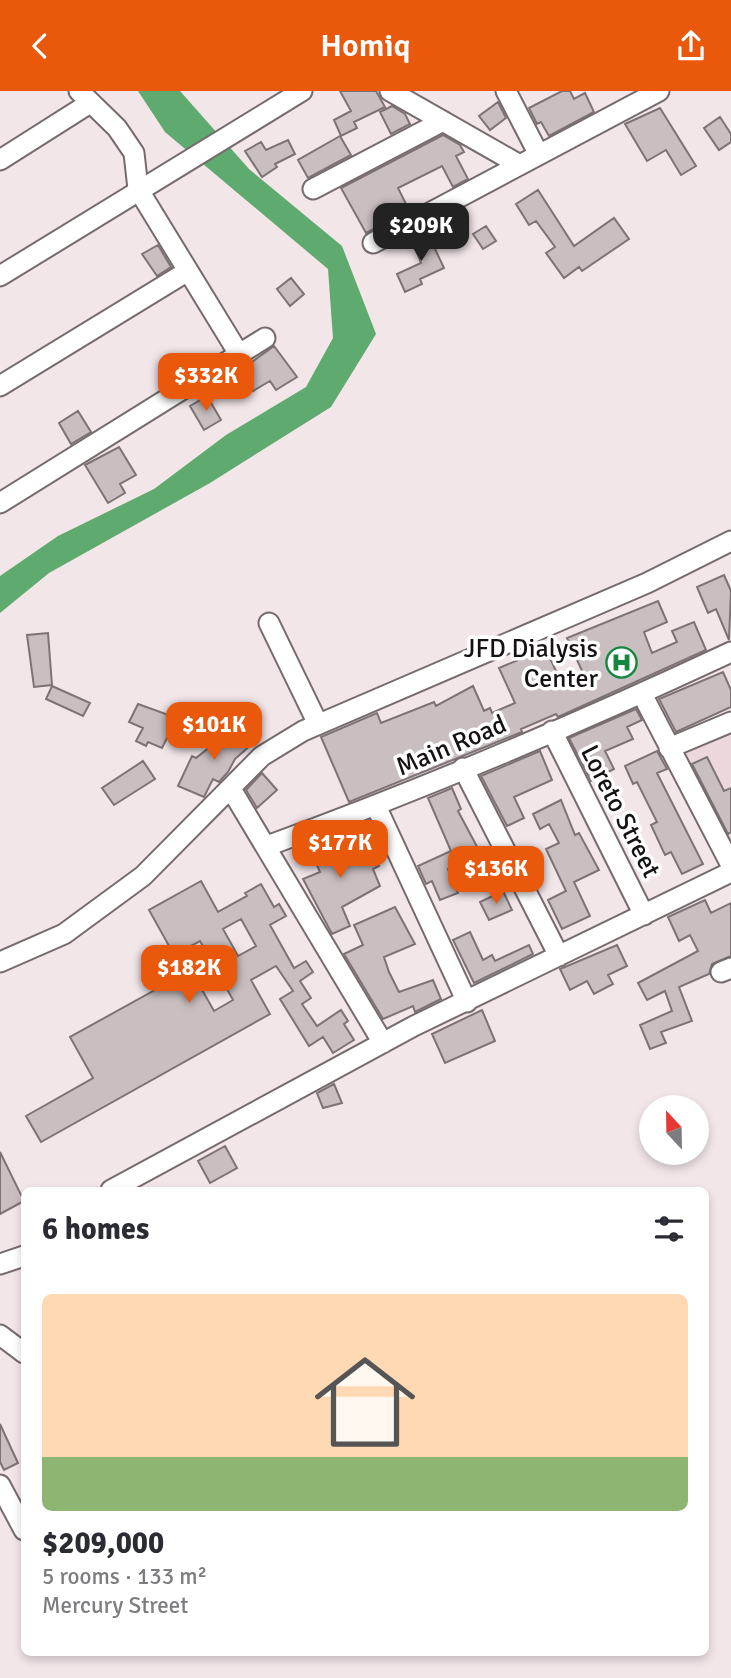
<!DOCTYPE html>
<meta charset="utf-8">
<style>
:root{--surface:#fff;--page:#f7f7f7;--text:#2b2b33;--muted:#7c7c81;--line:#e1e1e2;--accent:#ea580c}
body{margin:0;font-family:Signika,sans-serif;background:var(--page);color:var(--text);height:100vh;display:flex;flex-direction:column;font-size:26px;white-space:nowrap}
*{box-sizing:border-box;margin:0}
p{font-size:23px;color:var(--muted)}
.icon{flex:none;width:38px;height:38px;fill:none;stroke:currentColor;stroke-width:2;stroke-linecap:round;stroke-linejoin:round}
.map{position:relative;flex:1;overflow:hidden}
.panel{position:absolute;left:21px;top:1096px;width:688px;height:469px;display:flex;flex-direction:column;background:var(--surface);border-radius:10px;box-shadow:0 4px 10px #0003}
.panel>*{flex:none}
.needle{width:46px;rotate:338deg}
.fabs{position:absolute;left:639px;top:1004px;display:grid;gap:14px}
.fabs a{display:grid;place-items:center;width:70px;height:70px;border-radius:50%;background:var(--surface);box-shadow:0 4px 10px #0003;font-size:35px}
.price{position:absolute;translate:-50% -60px;padding:0 16px;border-radius:14px;background:var(--accent);color:#fff;font-size:23px;line-height:46px;filter:drop-shadow(0 2px 4px #0008)}
.price::after{content:'';position:absolute;left:50%;top:42px;width:21px;height:16px;margin-left:-10px;background:inherit;clip-path:polygon(0 0,100% 0,50% 100%)}
.price.current{background:#222;color:#fff}
ul{padding:0;list-style:none}
li{display:grid;align-content:center;gap:14px;height:371px;padding:0 21px}
li+li{border-top:2px solid var(--line)}
li span{display:grid;place-items:center;height:217px;border-radius:10px;color:#555}
li>.icon{margin-inline-start:auto}
span .icon{width:126px;height:126px;fill:#fffc;stroke-width:1}
li b{font-size:30px}
h2{display:flex;justify-content:space-between;align-items:center;height:84px;padding:0 21px;font-size:30px}
header{display:flex;justify-content:space-between;align-items:center;height:91px;padding:0 21px;background:var(--accent);color:#fff;font-size:32px;font-weight:600}
.map>svg:first-child{display:block}
.built{fill:#ecd8dc}
.water{fill:#5eaa6f}
.building{fill:#c9bfc1;stroke:#7d7375;stroke-width:2;fill-rule:evenodd}
.lines{fill:none;stroke-linecap:round;stroke-linejoin:round}
.minor-casing{stroke:#756b6d;stroke-width:23}
.minor{stroke:#fff;stroke-width:19}
.labels{text-anchor:middle;stroke-width:7;stroke-linejoin:round;paint-order:stroke}
.poi-label{font-size:26px;fill:#161213;stroke:#fff;text-anchor:end}
.street-label{font-size:26px;fill:#161213;stroke:#fff}
</style>
<header><svg class="icon" aria-label="back" viewBox="0 0 24 24"><path d="M15 5l-7 7 7 7"/></svg>Homiq<svg class="icon" aria-label="share" viewBox="0 0 24 24"><path d="M12 15V3M7 8l5-5 5 5M5 13v7h14v-7"/></svg></header>
<div class="map">
<svg width="731" height="1587" viewBox="0 0 731 1587">
<rect width="100%" height="100%" fill="#f2e6e9"/>
<path class="built" d="M731,635V765L675,659Z"/>
<path class="water" d="M138,0H180L249,78L342,155L376,243L331,316L210,392L49,482L0,522V485L58,445L154,398L226,344L306,296L333,247L328,178L165,41Z"/>
<path class="building" d="M340,0H376L385,16L354,31L357,37L341,45L334,29L351,20Z
M562,0H570L574,8L585,2L594,21L549,45L541,31L537,33L529,17Z
M498,11L506,27L490,39L479,25Z
M392,15L405,23L410,33L391,43L380,21Z
M660,17L696,75L681,84L666,59L647,70L625,33Z
M720,26L731,43V51L719,59L704,37Z
M443,44L460,54L464,61L456,65L468,88L453,96L442,75L398,97L408,117L382,129L383,133L366,142L341,97Z
M340,45L351,64L308,87L298,69Z
M288,49L295,63L275,73L277,76L262,86L245,60L261,51L266,59Z
M538,99L574,155L614,127L629,148L582,180L579,176L564,187L546,162L555,156L536,130L529,134L516,113Z
M486,135L496,150L483,158L473,143Z
M427,141L444,177L420,188L422,193L405,201L397,183L421,172L411,147Z
M158,154L171,176L157,185L142,163Z
M291,187L304,203L290,215L277,198Z
M274,255L297,286L276,299L270,290L253,300L241,279Z
M207,305L221,329L204,339L190,315Z
M78,320L91,341L71,353L59,332Z
M119,356L136,384L120,393L125,402L108,412L85,374Z
M724,484L731,500L729,549L716,518L708,522L697,496Z
M658,510L667,531L644,541L652,562L677,551L672,540L694,531L706,559L558,626L556,623L521,638L522,641L349,711L321,646L377,622L381,632L434,611L436,615L473,595L484,620L490,617L492,622L515,612L499,577L523,567L520,561L544,554L561,591L583,582L567,547Z
M48,542L52,594L34,596L27,544Z
M723,581L731,599V616L676,641L659,608Z
M52,595L90,612L83,625L46,608Z
M138,613L177,627L162,657L148,651L146,655L136,650L143,637L129,631Z
M636,618L642,629L627,636L633,648L605,660L614,678L591,690L569,647Z
M236,635L252,653L235,668L228,681L219,691L213,688L204,706L178,695L192,665L196,667Z
M540,660L552,689L514,706L524,727L507,735L481,685Z
M657,660L667,678L657,682L703,773L682,783L671,761L665,764L651,734L657,731L637,691L633,693L625,675Z
M707,666L724,700L731,697V741L728,743L692,673Z
M143,670L155,688L114,714L102,697Z
M262,682L277,699L257,717L246,699Z
M452,697L461,718L458,720L482,765L448,778L458,802L440,809L432,790L426,793L418,775L451,760L428,707Z
M561,709L575,744L579,742L599,779L574,791L590,825L562,838L548,809L566,800L546,758L559,752L549,733L540,738L533,723Z
M331,744L341,768L370,755L379,775L373,778L380,795L342,816L350,835L332,843L303,788L320,781L308,754Z
M201,790L218,821L247,805L245,802L261,793L274,816L279,813L286,825L270,834L294,877L306,870L313,881L300,890L311,907L302,913L317,935L341,919L348,930L344,933L354,949L333,962L323,946L309,955L280,908L293,900L276,875L251,889L270,923L41,1051L26,1025L93,987L70,946L191,879L214,920L233,909L200,850L174,864L149,819ZM241,828L256,855L238,865L223,838Z
M503,800L512,819L489,829L480,811Z
M705,809L711,822L731,812V865L712,873L709,883L679,896L692,930L661,941L666,952L650,958L640,934L672,920L665,900L647,909L638,892L698,860L690,844L679,850L668,826Z
M395,816L415,853L384,866L389,881L399,901L433,889L441,908L415,921L413,915L383,928L344,863L363,854L354,834Z
M470,841L483,869L492,864L495,870L529,854L533,863L474,892L453,849Z
M617,854L627,875L608,884L613,893L594,903L587,890L570,899L560,878Z
M482,919L495,950L445,972L432,943Z
M334,993L342,1012L323,1017L317,1002Z
M225,1055L237,1077L210,1092L198,1070Z
M0,1061L24,1110L0,1123Z
M0,1333L18,1372L4,1379L0,1371Z"/>
<g class="lines">
<defs>
<path id="minor" d="M79,0L117,37L134,62L138,98L239,263
M390,0L518,73
M506,0L538,62
M0,69L90,12
M313,98L443,30
M373,152L659,0
M0,185L302,0
M0,295L188,180
M0,412L265,247
M269,532L318,633
M642,603L731,774
M552,640L644,824
M669,657L731,631
M463,677L559,865
M231,698L383,952
M376,715L467,911
M267,755C424,698 579,632 731,561
M0,871L64,843L143,785L262,665L303,640L647,492L731,450
M721,881L731,877
M111,1099L414,935L731,781
M0,1173L24,1165
M0,1244L24,1262
M0,1394L24,1439"/>
</defs>
<use href="#minor" class="minor-casing"/>
<use href="#minor" class="minor"/>
</g>
<defs>
<symbol id="hospital-ring" viewBox="-11 -11 22 22"><circle r="9.5" fill="#fff" stroke="#14873f" stroke-width="1.5"/><path d="M-5-5h3v3.5h4V-5h3V5h-3V1.5h-4V5h-3Z" fill="#14873f"/></symbol>
</defs>
<g fill-rule="evenodd">
<use href="#hospital-ring" x="604" y="554" width="35" height="35"/>
</g>
<g class="labels">
<g class="poi-label">
<text x="598" y="566">JFD Dialysis<tspan x="598" dy="30">Center</tspan></text>
</g>
<g class="street-label">
<text transform="translate(451 654) rotate(-23)" y="9">Main Road</text>
<text transform="translate(621 720) rotate(63)" y="9">Loreto Street</text>
</g>
</g>
</svg>
<div class="fabs">
<a><svg class="needle" viewBox="-14 -14 28 28"><path d="M0-13l5 13h-10z" fill="#e53935"/><path d="M0 13l5-13h-10z" fill="#7c7c81"/></svg></a>
</div>
<b class="price current" style="left:421px;top:172px">$209K</b>
<b class="price" style="left:206px;top:322px">$332K</b>
<b class="price" style="left:214px;top:671px">$101K</b>
<b class="price" style="left:340px;top:789px">$177K</b>
<b class="price" style="left:496px;top:815px">$136K</b>
<b class="price" style="left:189px;top:914px">$182K</b>
<section class="panel">
<h2>6 homes<svg class="icon" aria-label="filters" viewBox="0 0 24 24"><path d="M4 7h16M4 17h16"/><circle cx="9" cy="7" r="2"/><circle cx="15" cy="17" r="2"/></svg></h2>
<ul>
<li><span style="background:linear-gradient(#ffd9b3 75%,#8fb573 0)"><svg class="icon" aria-label="home" viewBox="0 0 24 24"><path d="M3 11l9-7 9 7M6 9v11h12V9"/></svg></span><div><b>$209,000</b><p>5 rooms · 133 m²</p><p>Mercury Street</p></div></li>
</ul>
</section>
</div>
